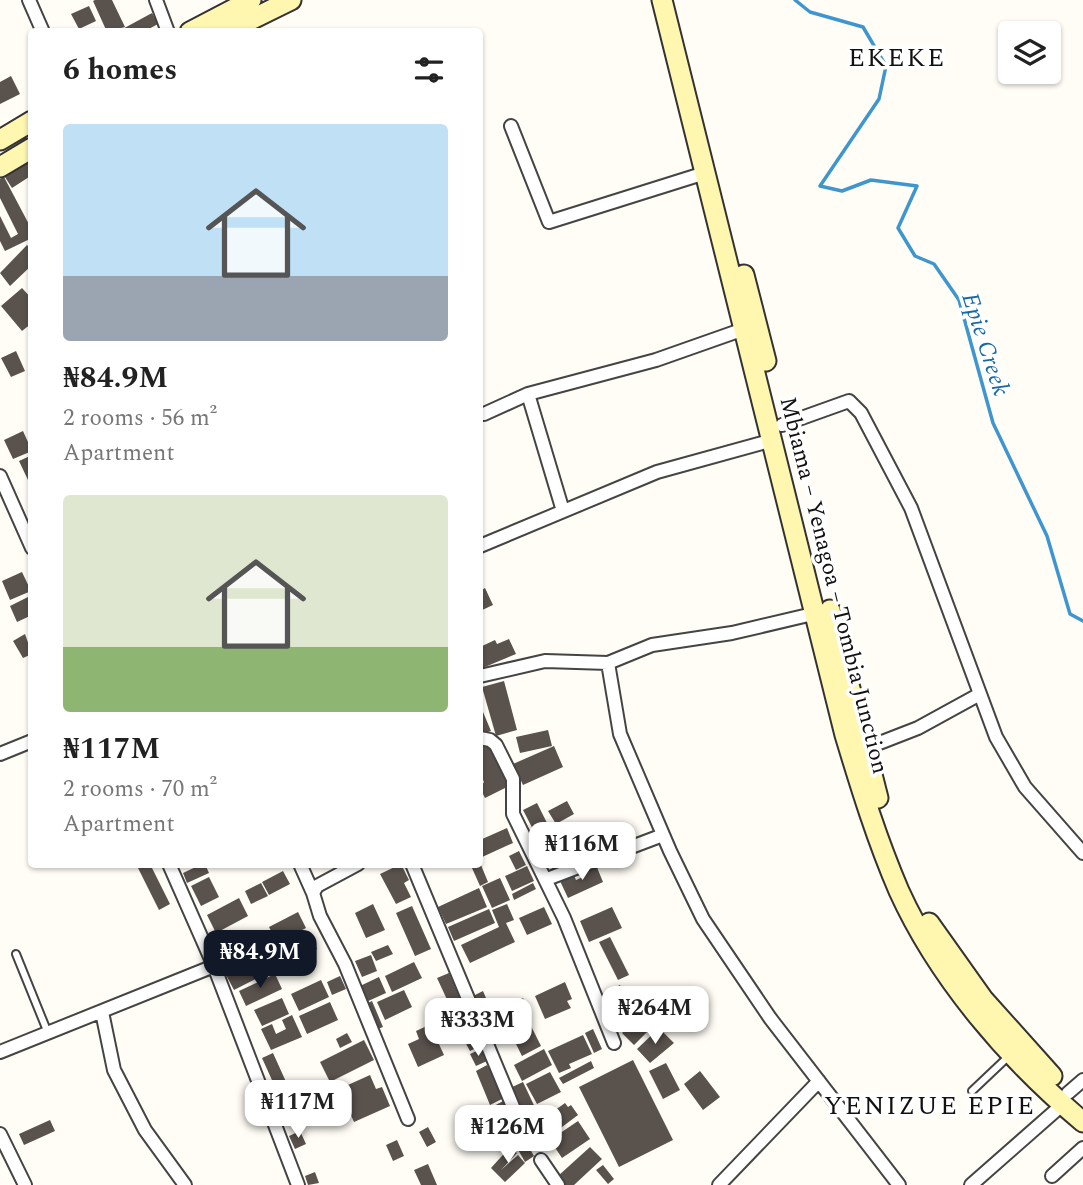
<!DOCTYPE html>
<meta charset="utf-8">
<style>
:root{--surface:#fff;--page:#f6f6f6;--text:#222;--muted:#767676;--accent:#111827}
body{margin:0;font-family:Spectral,serif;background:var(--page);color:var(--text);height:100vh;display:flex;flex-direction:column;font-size:26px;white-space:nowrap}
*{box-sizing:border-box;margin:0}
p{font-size:23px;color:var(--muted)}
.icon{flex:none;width:38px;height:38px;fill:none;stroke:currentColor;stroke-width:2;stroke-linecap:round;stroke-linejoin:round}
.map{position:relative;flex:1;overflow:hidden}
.sheet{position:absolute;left:28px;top:28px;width:455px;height:840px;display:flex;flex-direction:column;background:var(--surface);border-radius:7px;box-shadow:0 2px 5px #0004}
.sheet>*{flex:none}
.tools{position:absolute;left:998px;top:21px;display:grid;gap:14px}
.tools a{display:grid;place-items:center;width:63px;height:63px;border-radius:7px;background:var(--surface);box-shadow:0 2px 5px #0004;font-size:35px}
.price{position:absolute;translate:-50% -60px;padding:0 16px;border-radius:14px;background:#fff;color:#222;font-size:23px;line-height:46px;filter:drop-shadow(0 2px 4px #0008)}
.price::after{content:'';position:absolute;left:50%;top:42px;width:21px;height:16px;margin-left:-10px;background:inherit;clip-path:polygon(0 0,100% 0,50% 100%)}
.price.on{background:var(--accent);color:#fff}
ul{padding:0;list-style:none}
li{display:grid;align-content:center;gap:14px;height:371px;padding:0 35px}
li span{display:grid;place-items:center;height:217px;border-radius:7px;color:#555}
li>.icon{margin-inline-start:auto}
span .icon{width:126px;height:126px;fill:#fffc;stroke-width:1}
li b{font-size:30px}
h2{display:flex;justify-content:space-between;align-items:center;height:84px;padding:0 35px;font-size:30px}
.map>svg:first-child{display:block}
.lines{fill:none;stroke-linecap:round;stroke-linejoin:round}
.stream{stroke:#3f96cf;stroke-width:3.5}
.building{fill:#5a524d}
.lane-casing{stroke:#444;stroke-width:10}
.street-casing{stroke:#444;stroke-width:16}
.secondary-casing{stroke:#333;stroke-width:23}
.lane{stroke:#fff;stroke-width:6}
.street{stroke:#fff;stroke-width:12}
.secondary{stroke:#fff6b0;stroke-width:19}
.labels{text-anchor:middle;stroke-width:7;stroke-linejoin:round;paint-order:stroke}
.street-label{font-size:23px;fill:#111;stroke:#fff}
.water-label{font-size:24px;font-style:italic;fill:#1768a6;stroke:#fff}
.quarter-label{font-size:26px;letter-spacing:2px;fill:#111;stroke:#fff}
</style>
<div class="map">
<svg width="1083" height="1185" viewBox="0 0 1083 1185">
<rect width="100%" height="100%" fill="#fffdf5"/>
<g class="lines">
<path class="stream" d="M795,0L810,12L863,27L886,66L879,99L820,186L842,191L871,180L917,186L898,228L915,256L934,264L959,300L993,423L1047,536L1070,614L1083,621"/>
</g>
<path class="building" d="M95,0H112L125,27L107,32L93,1Z
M89,6L96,21L79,29L71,14Z
M152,13L158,24L143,32H117Z
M11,76L20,94L0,104V82Z
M32,155V181L29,177L12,188L3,174Z
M4,177L32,230V238L5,251L0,241V216L11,238L18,234L0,198V179Z
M27,245L32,250V265L10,286L0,273Z
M22,288L32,299V323L22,331L1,306Z
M16,351L25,371L11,377L1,358Z
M23,431L32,451L13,459L4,440Z
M32,455V478L28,480L19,461Z
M22,572L31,591L10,600L2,581Z
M485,588L493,605L480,611V591Z
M32,595V615L17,622L10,606Z
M25,634L32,654L23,658L13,641Z
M509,639L516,654L480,669V647L495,640L497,644Z
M504,681L517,730L496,736L482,687Z
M483,712L491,731L480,735V714Z
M548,730L552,746L520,753L516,737Z
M488,741L511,785L485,798L480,788L484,782L480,774V746Z
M554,746L563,767L523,785L513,764Z
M567,801L574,814L556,824L548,811Z
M537,803L552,833L541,840L553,834L557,842L536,853L532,845L539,841L523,810Z
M507,828L513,843L480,858V840Z
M558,845L567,865L553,871L544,851Z
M519,851L526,865L516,870L509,856Z
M136,864H150L170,904L159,910Z
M202,864H205L209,873L187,883L183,873Z
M401,864L409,880L404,883L411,897L396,904L380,874Z
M481,865L488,882L480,886L472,868Z
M596,865L603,882L568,898L560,881L574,875L576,880L585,876L582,870Z
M527,866L534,881L512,891L505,876Z
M283,871L290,884L269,895L262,882Z
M209,877L219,897L201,906L191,886Z
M500,878L510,900L492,908L482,886Z
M261,883L268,896L251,904L245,891Z
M533,883L536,889L514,900L512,894Z
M479,888L487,907L446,924L438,907Z
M239,898L248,916L216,933L207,915Z
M373,904L385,930L366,938L355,913Z
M507,904L514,920L506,923L515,942L470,963L461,945L499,927L492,910Z
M412,906L431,949L415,956L396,913Z
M544,907L552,924L527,935L519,918Z
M612,907L622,928L589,942L580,921Z
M489,909L495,923L454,941L448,927Z
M298,912L306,928L277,943L269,927Z
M309,931L317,949L282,965L273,947Z
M610,937L629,975L618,980L599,942Z
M249,944L252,951L236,963L231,952Z
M388,945L393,954L376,961L371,952Z
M224,947L231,960L220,966L213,953Z
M268,951L277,968L234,990L225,973Z
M371,955L377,971L362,977L355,961Z
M414,962L422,978L392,992L385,976Z
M449,973L461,1001L450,1006L437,978Z
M275,974L282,989L246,1006L239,991Z
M340,976L346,989L332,995L327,982Z
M379,977L386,993L366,1002L360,986Z
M321,980L329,997L299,1011L291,994Z
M565,982L572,999L567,1001L571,1008L545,1019L535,996Z
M620,985L636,1015L619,1024L603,994Z
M404,990L412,1007L385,1020L377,1002Z
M483,991L492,1012L482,1016L473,996Z
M663,997L673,1011L654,1024L644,1010Z
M282,998L289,1014L262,1026L254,1010Z
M523,998L528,1006L513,1014L508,1005Z
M372,1001L383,1027L375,1030L364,1005Z
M330,1002L338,1020L307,1034L299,1016Z
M464,1005L475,1030L462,1035L451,1010Z
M504,1008L511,1025L493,1032L486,1016Z
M292,1015L302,1037L271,1050L261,1029L272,1024L276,1034L286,1029L282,1020Z
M637,1018L649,1030L634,1045L622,1033Z
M431,1024L434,1032L442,1028L447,1038L438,1042L444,1055L418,1067L408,1044L419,1039L416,1031Z
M530,1024L541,1046L522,1056L511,1034Z
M659,1028L674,1043L650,1063L637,1049Z
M593,1029L602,1049L594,1053L585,1033Z
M347,1033L352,1042L340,1048L336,1039Z
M476,1033L482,1045L470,1051L464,1040Z
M583,1035L592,1054L569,1064L571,1068L559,1073L548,1051Z
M364,1040L374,1060L330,1082L320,1062Z
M481,1049L487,1061L476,1066L470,1054Z
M544,1049L552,1065L522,1081L514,1065Z
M273,1053L292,1095L281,1100L262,1058Z
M633,1060L673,1140L619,1167L579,1087Z
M591,1061L594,1068L563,1084L559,1078Z
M666,1063L680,1090L663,1099L649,1071Z
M487,1065L506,1097L490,1105L476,1071Z
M700,1071L720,1097L703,1110L684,1084Z
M550,1072L561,1092L537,1104L526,1084Z
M370,1075L376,1089L382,1087L390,1106L354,1122L339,1089Z
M523,1082L539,1116L525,1122L510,1088Z
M507,1099L522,1128L505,1137L490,1108Z
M565,1103L568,1107L571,1105L578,1115L554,1133L543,1119Z
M50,1120L55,1131L24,1145L19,1134Z
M578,1121L590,1139L562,1158L550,1140Z
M534,1123L547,1146L538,1151L526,1128Z
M428,1127L436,1142L427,1147L419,1132Z
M300,1131L306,1144L295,1149L289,1136Z
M521,1134L534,1156L525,1162L512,1139Z
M397,1140L404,1156L393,1161L386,1145Z
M510,1147L517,1153L501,1170L518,1155L525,1163L505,1182L491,1168Z
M590,1147L602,1159L574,1185H566L558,1176Z
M428,1164L437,1185H421L414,1170Z
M603,1165L614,1179L608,1184L596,1170Z
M315,1172L319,1183L308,1185L305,1176Z"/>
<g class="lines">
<defs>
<path id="lane" d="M16,954L48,1033
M972,1091L1010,1055"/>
<path id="street" d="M29,0L43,32
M156,0L168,32
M511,126L549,222L705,173
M528,394L563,511
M480,414H484L528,394L656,360L744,329
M782,425L849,401L861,413L911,508L996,737L1025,787L1083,853
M0,476L32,548
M480,546L657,472L773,440
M608,663L620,734L670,851L703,919L770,1018L899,1185
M480,676L545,661L608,663L652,645L732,633L817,613
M480,738L490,740L496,745L513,779V814L564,918L614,1043
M864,749L918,728L980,694
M0,754L32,741
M169,864L214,966L298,1185
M300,864L313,893
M358,864L317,886L313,893L320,916L345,964L408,1119
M412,864L514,1109
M547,879L663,835
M102,1012L114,1070L145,1130L185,1185
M0,1052L214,966
M1068,1093L1083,1080
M0,1134L25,1185
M541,1160L558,1185
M1052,1176L1083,1148
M719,1185L819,1081
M971,1185L1062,1105"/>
<path id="secondary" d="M662,0L845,735C861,788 877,840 899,891C939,979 1009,1060 1083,1122
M190,32L251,0
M226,32L291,0
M0,140L32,121
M0,167L32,148
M744,275L766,361
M830,610L878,798
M929,923L983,999L1052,1076"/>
</defs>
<use href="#lane" class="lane-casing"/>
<use href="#street" class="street-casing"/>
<use href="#secondary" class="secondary-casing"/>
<use href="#lane" class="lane"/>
<use href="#street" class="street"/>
<use href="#secondary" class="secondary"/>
</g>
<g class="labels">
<g class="street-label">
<text transform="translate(835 585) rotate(76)" y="8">Mbiama – Yenagoa – Tombia Junction</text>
</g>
<g class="water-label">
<text transform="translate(986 344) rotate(72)" y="8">Epie Creek</text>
</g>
<g class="quarter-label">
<text x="897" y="66">EKEKE</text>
<text x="930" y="1114">YENIZUE EPIE</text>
</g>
</g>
</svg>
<div class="tools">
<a><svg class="icon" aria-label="layers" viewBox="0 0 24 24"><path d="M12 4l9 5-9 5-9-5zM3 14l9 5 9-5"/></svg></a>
</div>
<b class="price" style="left:582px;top:882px">₦116M</b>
<b class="price on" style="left:260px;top:990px">₦84.9M</b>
<b class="price" style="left:655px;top:1046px">₦264M</b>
<b class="price" style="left:478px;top:1058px">₦333M</b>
<b class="price" style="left:298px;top:1140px">₦117M</b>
<b class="price" style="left:508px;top:1165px">₦126M</b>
<section class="sheet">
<h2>6 homes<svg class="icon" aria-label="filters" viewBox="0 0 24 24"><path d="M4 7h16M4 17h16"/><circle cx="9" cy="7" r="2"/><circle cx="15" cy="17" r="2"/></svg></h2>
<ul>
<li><span style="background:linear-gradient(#bfe0f5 70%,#9aa5b1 0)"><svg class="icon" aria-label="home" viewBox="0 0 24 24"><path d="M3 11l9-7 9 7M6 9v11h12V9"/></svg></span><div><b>₦84.9M</b><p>2 rooms · 56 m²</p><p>Apartment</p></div></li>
<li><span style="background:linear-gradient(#dfe7d0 70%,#8fb573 0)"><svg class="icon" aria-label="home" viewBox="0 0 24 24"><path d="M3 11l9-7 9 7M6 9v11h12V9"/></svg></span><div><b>₦117M</b><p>2 rooms · 70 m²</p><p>Apartment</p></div></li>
</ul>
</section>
</div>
